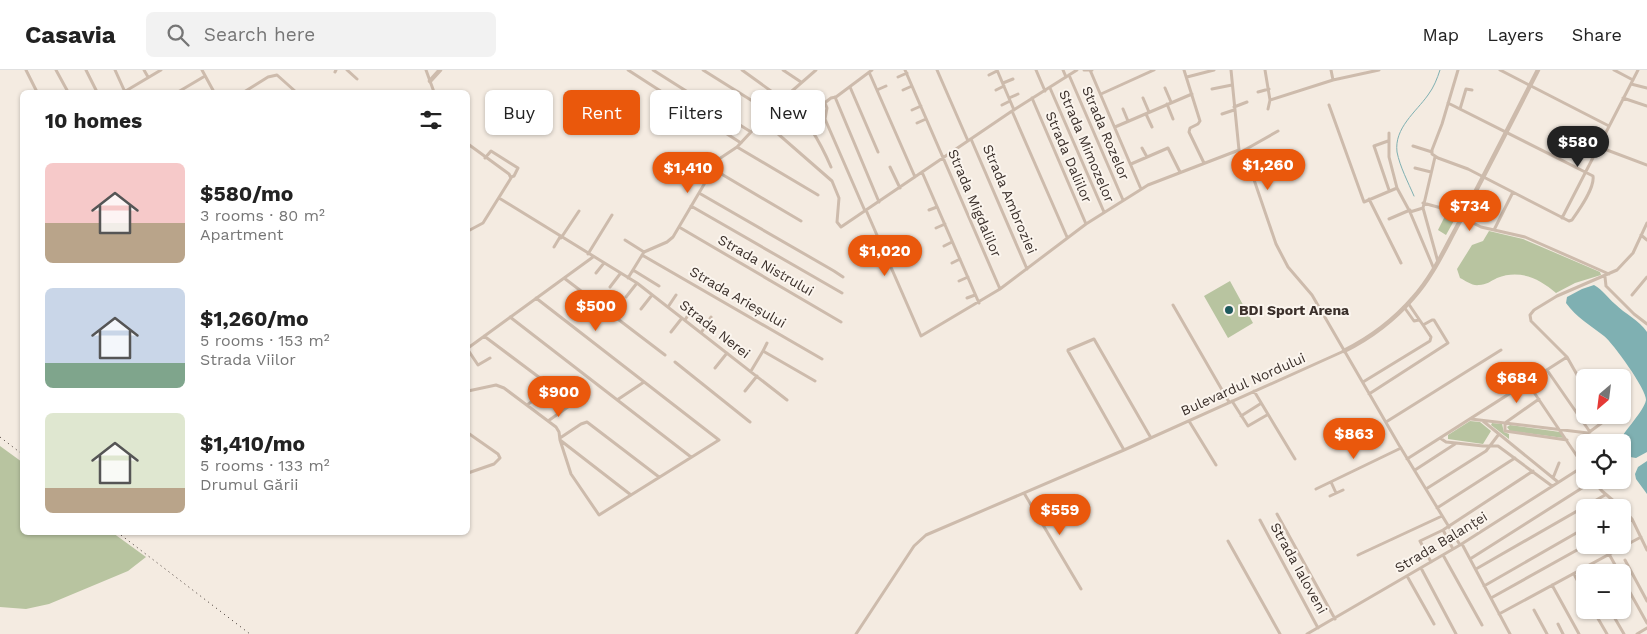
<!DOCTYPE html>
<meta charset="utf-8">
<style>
:root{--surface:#fff;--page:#f2f2f2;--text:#222;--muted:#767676;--line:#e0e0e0;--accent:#ea580c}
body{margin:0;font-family:"Work Sans",sans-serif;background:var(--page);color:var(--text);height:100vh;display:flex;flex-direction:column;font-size:19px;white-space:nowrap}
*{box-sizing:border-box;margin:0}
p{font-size:16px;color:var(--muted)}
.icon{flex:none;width:28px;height:28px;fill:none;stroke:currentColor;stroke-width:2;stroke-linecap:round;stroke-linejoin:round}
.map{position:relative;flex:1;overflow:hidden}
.panel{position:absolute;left:20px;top:20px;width:450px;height:445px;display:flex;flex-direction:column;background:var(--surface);border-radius:8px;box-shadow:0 1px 4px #0004}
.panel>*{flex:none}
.banner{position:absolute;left:485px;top:20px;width:475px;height:45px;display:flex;gap:10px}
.needle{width:32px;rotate:208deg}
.tools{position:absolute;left:1576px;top:299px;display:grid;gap:10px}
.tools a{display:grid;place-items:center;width:55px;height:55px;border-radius:8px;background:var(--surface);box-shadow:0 1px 4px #0004;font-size:25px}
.price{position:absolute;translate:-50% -42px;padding:0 11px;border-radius:18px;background:var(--accent);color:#fff;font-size:16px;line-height:32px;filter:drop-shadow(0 1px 2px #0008)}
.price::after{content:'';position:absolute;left:50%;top:30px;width:15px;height:11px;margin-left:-8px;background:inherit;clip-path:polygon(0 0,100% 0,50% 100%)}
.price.selected{background:#222;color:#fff}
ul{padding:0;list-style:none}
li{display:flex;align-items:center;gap:15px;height:125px;padding:0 25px}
li span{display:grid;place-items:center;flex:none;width:140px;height:100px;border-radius:8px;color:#555}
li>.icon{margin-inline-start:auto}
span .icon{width:60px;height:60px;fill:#fffc;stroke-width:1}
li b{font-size:21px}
h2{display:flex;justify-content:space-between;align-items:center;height:60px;padding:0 25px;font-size:21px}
.chip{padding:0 18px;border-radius:8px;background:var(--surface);box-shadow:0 1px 4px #0004;font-size:18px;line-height:45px}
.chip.selected{background:var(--accent);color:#fff}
header{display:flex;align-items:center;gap:30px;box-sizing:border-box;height:70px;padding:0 25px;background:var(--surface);border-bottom:1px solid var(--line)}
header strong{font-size:24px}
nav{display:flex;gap:28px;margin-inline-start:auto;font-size:18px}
.search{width:350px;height:45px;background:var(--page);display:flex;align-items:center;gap:12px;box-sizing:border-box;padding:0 18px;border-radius:8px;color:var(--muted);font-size:19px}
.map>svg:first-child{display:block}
.green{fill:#b8c4a0}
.water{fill:#7fb0b2}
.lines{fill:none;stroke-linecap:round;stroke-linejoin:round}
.stream{stroke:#7fb0b2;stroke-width:1}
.minor{stroke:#cdbbac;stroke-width:3}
.tertiary{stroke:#cdbbac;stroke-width:4.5}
.rail{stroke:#3b302b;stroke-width:1;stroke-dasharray:1 4;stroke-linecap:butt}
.poi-dot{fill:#1f5a5e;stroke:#fbf5ee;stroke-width:2}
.labels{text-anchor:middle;stroke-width:4;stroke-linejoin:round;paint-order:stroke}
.street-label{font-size:14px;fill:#3b302b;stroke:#fbf5ee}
.poi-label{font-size:14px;font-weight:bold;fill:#3b302b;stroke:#fbf5ee;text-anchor:start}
</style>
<header>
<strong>Casavia</strong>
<div class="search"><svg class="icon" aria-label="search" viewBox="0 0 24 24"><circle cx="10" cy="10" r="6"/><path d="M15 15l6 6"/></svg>Search here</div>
<nav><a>Map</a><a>Layers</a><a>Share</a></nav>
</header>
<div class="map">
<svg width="1647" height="564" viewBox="0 0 1647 564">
<rect width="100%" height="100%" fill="#f4ebe1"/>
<path class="green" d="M1447,142L1456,147L1446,165L1438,160Z
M1489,161L1523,169L1600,202L1601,205L1575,213L1556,223C1539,208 1519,199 1497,208C1491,211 1486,215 1479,215C1472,216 1466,211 1460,208L1457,199L1472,175L1483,171Z
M1230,211L1253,253L1228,268L1204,226Z
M1470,351L1480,352L1491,361L1483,374L1448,369V365Z
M1492,353L1502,354L1504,362L1509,364V369L1491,355Z
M1510,355L1560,362L1564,368L1510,361L1507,357Z
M0,376L22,392V462L113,463L146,487L128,501L49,534L26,539L0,537Z"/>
<path class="water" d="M1594,215C1603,220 1608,228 1615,234C1625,244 1639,250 1647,262V382L1636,388L1630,387L1623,378L1622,372H1619C1624,361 1644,341 1646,330C1647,320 1613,273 1604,266C1591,256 1576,247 1566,233L1567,227L1582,219Z
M1647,391V424L1636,409L1635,404L1638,397Z"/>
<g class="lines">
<path class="stream" d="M1414,126C1408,112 1400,97 1397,82C1394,58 1416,42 1428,25C1434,17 1437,9 1440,0"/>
<path class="minor" d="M26,0L37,22
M56,0L68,22
M86,0L97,22
M115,0L125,22
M144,0L148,7
M202,0L214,22
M347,0L357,9
M426,0L434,22
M628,0L741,73
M653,0L751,62
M703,0L770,42
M742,0L782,29
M783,0L801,12
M905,0L1000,219
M937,0L968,71
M997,0L1014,40
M1036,0L1045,21
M1063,0L1066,7
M1084,0H1092
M1090,0L1141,119
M1184,0L1200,51L1198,54L1190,58L1189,62L1204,93
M1231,0L1239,80L1250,98L1276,174L1288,197L1312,225L1399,375L1460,475
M1265,0L1270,30L1268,39
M1331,0L1333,10
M1500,0L1609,56
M1614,0L1633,10
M335,2L336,0
M869,2L915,107
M989,5L997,1
M1069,5L1123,130
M898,7L907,3
M1187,7L1214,0
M1003,13L1013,9
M1631,14L1647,18
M850,17L878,82
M1050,18L1104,142
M1165,18L1171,32
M1212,19L1232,15
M877,20L886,16
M903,20L912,16
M996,20L1004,16
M124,22L161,0
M178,22L205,6
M244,22L268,7L277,5L296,22
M1258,22L1269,19
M1101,24L1154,0
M785,26C806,49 819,69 831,97
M835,27L879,132
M1009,28L1018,24
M1032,28L1086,154
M1143,28L1149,42
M1623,28L1647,36
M1270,30L1333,10L1379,0
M825,33L827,38L825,49L865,141
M1448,33L1593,106C1595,118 1579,140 1572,150L1569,151L1468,99L1438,88L1432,84V80L1442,54L1458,0
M1167,34L1173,49
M1002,35L1010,31
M1329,35L1364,132L1397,118
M1234,37L1247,32
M1123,39L1128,51
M1460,39L1466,19L1472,20
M912,40L921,36
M1012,41L1067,167
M1146,44L1152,57
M1222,44L1234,40
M805,48L831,28L836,27L872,0
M762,50L832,111L839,128L837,152L841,157L1012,41L1077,0
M917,53L926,49
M1115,57L1192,24
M777,63L794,51
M1389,63V87L1397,118L1410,142L1434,199
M971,69L1027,199
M1388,71L1374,76L1389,120
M468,74L509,104L511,108L483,153L468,161
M1413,76L1432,82
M737,77L818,125
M1599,77L1647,95
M1142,78L1147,87
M1241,82L1278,61
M1435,87L1423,138L1438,192
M485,88L491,81L518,98L514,106L511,107
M1131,94L1168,78L1180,102
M890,97L900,118
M1415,98L1431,102
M713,99L801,151
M922,102L979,233
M699,123L834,201L843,207
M499,128L637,213L787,330
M1369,129L1401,193
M1423,133L1445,139L1481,157L1525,167L1609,204
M691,136L842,223
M866,140L921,266L1000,219L1086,154L1148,115L1239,80
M929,140L937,137
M1410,142L1423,138
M1562,148L1638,0
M1389,149L1410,140
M679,157L841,252
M936,158L945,154
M1494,160L1513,122
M1641,165L1647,170
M561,168L579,141
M625,170L644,182
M944,176L952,172
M554,177L560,167
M588,184L612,145
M642,185L822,289
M952,193L960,189
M633,200L659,216
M596,203L604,193
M1605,207L1606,216L1634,244L1647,254
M564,208L665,285
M628,208L644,182L667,172L673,167L719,89L737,77L777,34L816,0
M959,211L968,207
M610,217L620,204
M1632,225L1647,207
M626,227L637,213
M536,228L719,370L599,445L571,404L560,370
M967,228L975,225
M1408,233L1423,255
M1173,235L1229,332
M668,237L676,225
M1404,237L1414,251L1419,250
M641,239L652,225
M510,247L691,387
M685,250L693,237
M671,262L682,248
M701,263L711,247
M484,266L552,317L527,335
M468,278L593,187
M468,280L478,295L490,288
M763,281L767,273
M675,292L750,352
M715,298L727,283
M1547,300L1590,362
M751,301L763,281L815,311
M1363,312L1430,271L1431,267L1423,255L1432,250H1434L1448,273L1369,324
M1527,312L1585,398
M552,317L559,322
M1585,319L1567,287L1531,251L1530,245L1534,240L1557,226L1617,200L1633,183L1647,153
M468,321L496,315L504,318L556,357L559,362L560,370L631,425
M745,321L757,306
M1254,321L1295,389
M1539,329L1505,353V361L1567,370
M617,330L644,312
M1232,331L1248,356L1267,345
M1241,346L1260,334
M1471,349L1588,363L1603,352L1600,345
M548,351L575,332
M1189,351L1216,395
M1483,351L1558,412
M1386,352L1501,280
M468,363L498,384L500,388L494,394L468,403
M560,368L581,354L587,352L659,407
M1440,368L1446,372L1456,373L1483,376H1498L1552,416
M1124,380L1068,281V280L1094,269L1151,368
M1407,389L1567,287
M1415,400L1455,374
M1553,408L1559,393
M1593,411L1602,421L1622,438
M1331,412L1336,423
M1316,419L1401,378
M1426,419L1486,381L1499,364
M1024,423L1081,519
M1330,426L1343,420
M1437,438L1515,388
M1622,438L1632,449L1647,480
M1277,444L1335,549
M1260,450L1318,558
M1622,455L1632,449
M1443,460L1453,479
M1228,471L1280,564
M1462,474L1510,564
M1609,484L1619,502
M1358,485L1442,446
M1443,485L1482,555
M1470,489L1593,411
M1625,490L1647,531
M1431,492L1420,471L1443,460L1533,401
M1586,496L1589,502
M1421,498L1456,564
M1476,499L1605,425
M1407,506L1434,554
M1575,506L1585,525
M1622,508L1647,553
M1552,515L1579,564
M1484,516L1585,458
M1491,528L1586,475
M1534,540L1547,564
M1593,540L1607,564
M1610,540L1624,564
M1499,544L1641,467
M1558,554L1563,564
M856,564L914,476L926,465L1124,380L1344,281
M1307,564L1460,475L1584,396
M1637,564L1647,558"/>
<path class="tertiary" d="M430,11L440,0
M1344,281C1370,268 1394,250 1413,228C1433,206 1445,178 1459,153C1486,102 1512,51 1538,0"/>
<path class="rail" d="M0,367L22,384
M117,462L250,564"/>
</g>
<circle class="poi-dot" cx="1229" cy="240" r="5"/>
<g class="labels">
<g class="street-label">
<text transform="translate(1106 63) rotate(67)" y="5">Strada Rozelor</text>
<text transform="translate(1087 76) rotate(67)" y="5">Strada Mimozelor</text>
<text transform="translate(1069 87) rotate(67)" y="5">Strada Daliilor</text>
<text transform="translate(1010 129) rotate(67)" y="5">Strada Ambroziei</text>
<text transform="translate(975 133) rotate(67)" y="5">Strada Migdalilor</text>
<text transform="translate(766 195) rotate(30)" y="5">Strada Nistrului</text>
<text transform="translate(738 227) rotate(30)" y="5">Strada Arieșului</text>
<text transform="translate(715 259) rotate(38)" y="5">Strada Nerei</text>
<text transform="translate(1243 314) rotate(-24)" y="5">Bulevardul Nordului</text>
<text transform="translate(1441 472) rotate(-31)" y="5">Strada Balanței</text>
<text transform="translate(1299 498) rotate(61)" y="5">Strada Ialoveni</text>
</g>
<g class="poi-label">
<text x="1239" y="245">BDI Sport Arena</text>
</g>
</g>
</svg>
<div class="tools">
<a><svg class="needle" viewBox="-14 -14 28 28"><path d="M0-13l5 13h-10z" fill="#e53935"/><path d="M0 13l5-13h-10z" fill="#767676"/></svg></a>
<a><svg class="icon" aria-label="locate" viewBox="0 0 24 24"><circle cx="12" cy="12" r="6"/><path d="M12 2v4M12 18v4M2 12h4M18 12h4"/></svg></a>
<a>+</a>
<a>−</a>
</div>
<b class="price selected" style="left:1578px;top:98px">$580</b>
<b class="price" style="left:1268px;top:121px">$1,260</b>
<b class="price" style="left:688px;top:124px">$1,410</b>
<b class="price" style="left:1470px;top:162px">$734</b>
<b class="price" style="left:885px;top:207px">$1,020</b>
<b class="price" style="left:596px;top:262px">$500</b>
<b class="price" style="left:1517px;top:334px">$684</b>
<b class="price" style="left:559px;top:348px">$900</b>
<b class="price" style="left:1354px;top:390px">$863</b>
<b class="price" style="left:1060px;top:466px">$559</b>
<div class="banner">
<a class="chip">Buy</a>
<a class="chip selected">Rent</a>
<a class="chip">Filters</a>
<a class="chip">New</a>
</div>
<section class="panel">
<h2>10 homes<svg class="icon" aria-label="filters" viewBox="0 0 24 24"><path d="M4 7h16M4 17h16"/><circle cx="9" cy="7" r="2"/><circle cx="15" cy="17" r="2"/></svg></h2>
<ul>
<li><span style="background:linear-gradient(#f6c9c9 60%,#b9a48a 0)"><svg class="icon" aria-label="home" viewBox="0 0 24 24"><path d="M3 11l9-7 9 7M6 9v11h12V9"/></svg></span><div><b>$580/mo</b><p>3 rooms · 80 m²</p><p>Apartment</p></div></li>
<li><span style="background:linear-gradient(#c9d6e8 75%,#7fa58c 0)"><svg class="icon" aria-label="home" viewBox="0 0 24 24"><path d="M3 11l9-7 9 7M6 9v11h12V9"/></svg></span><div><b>$1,260/mo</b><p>5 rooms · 153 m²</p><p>Strada Viilor</p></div></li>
<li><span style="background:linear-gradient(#dfe7d0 75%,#b9a48a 0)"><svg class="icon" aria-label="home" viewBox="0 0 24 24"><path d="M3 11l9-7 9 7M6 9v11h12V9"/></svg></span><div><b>$1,410/mo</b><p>5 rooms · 133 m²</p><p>Drumul Gării</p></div></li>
</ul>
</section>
</div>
